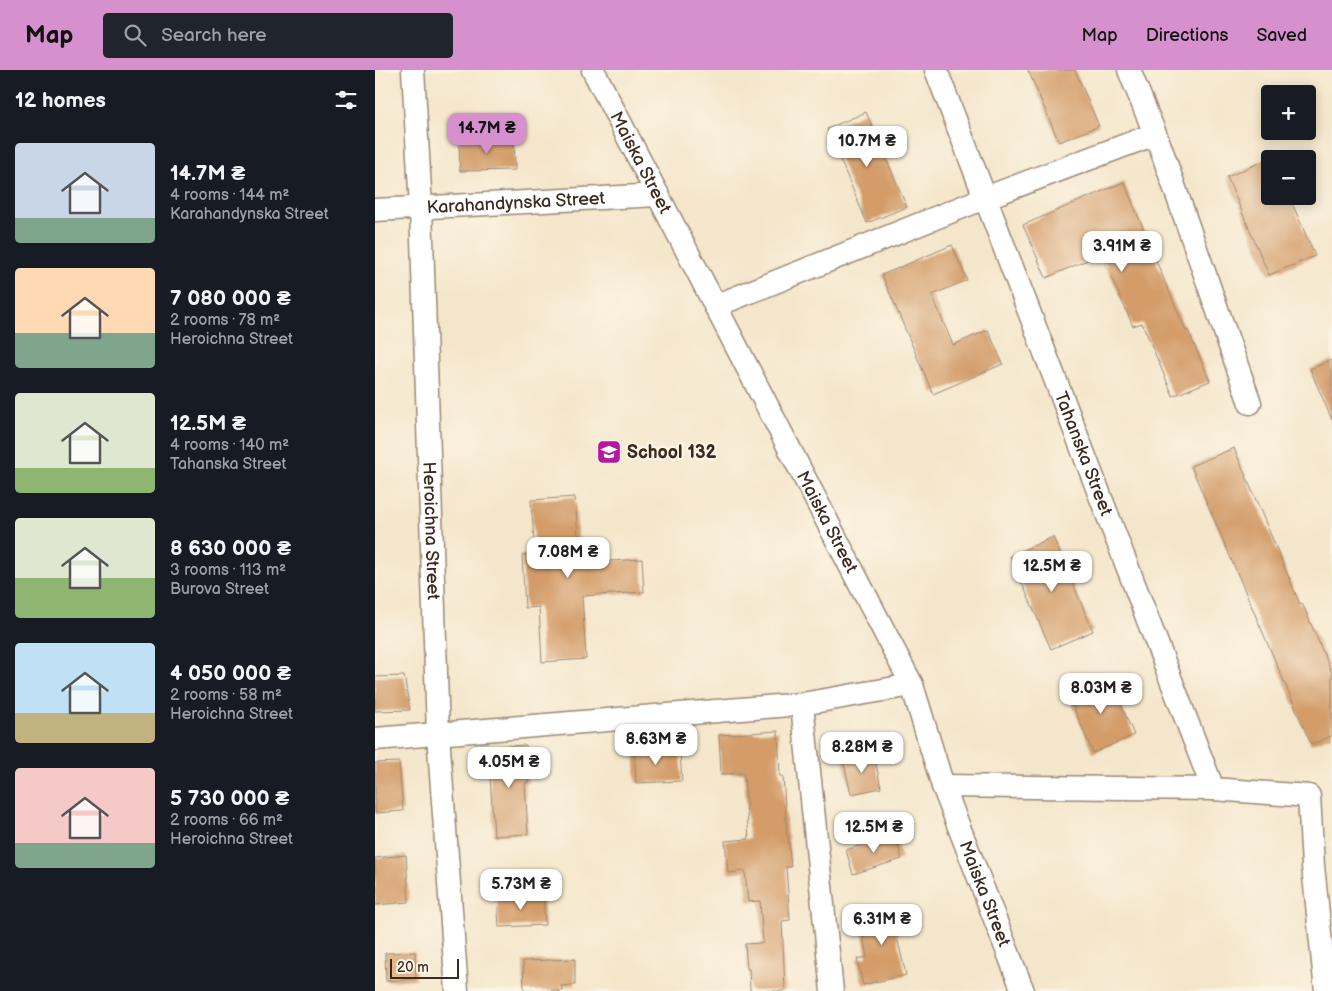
<!DOCTYPE html>
<meta charset="utf-8">
<style>
:root{--surface:#171b24;--page:#20242c;--text:#f1f3f6;--muted:#9ea1a6;--accent:#d690ce}
body{margin:0;font-family:"Balsamiq Sans",sans-serif;background:var(--page);color:var(--text);height:100vh;display:flex;flex-direction:column;font-size:19px;white-space:nowrap}
*{box-sizing:border-box;margin:0}
p{font-size:16px;color:var(--muted)}
.icon{flex:none;width:28px;height:28px;fill:none;stroke:currentColor;stroke-width:2;stroke-linecap:round;stroke-linejoin:round}
.map{position:relative;flex:1;overflow:hidden}
.drawer{display:flex;flex-direction:column;background:var(--surface);width:375px}
.drawer>*{flex:none}
.tools{position:absolute;left:886px;top:15px;display:grid;gap:10px}
.tools a{display:grid;place-items:center;width:55px;height:55px;border-radius:5px;background:var(--surface);box-shadow:0 2px 12px #0003;font-size:25px}
.scale{position:absolute;left:15px;bottom:12px;width:69px;box-sizing:border-box;padding-left:5px;border:2px solid #3b2a1e;border-top:0;font-size:14px;line-height:18px;white-space:nowrap;color:#3b2a1e;-webkit-text-stroke:4px #fcf5e5;paint-order:stroke}
.price{position:absolute;translate:-50% -42px;padding:0 11px;border-radius:10px;background:#fff;color:#222;font-size:16px;line-height:32px;filter:drop-shadow(0 1px 2px #0008)}
.price::after{content:'';position:absolute;left:50%;top:30px;width:15px;height:11px;margin-left:-8px;background:inherit;clip-path:polygon(0 0,100% 0,50% 100%)}
.price.selected{background:var(--accent);color:#111}
ul{padding:0;list-style:none}
li{display:flex;align-items:center;gap:15px;height:125px;padding:0 15px}
li span{display:grid;place-items:center;flex:none;width:140px;height:100px;border-radius:5px;color:#555}
li>.icon{margin-inline-start:auto}
span .icon{width:60px;height:60px;fill:#fffc;stroke-width:1}
li b{font-size:21px}
h2{display:flex;justify-content:space-between;align-items:center;height:60px;padding:0 15px;font-size:21px}
header{display:flex;align-items:center;gap:30px;box-sizing:border-box;height:70px;padding:0 25px;background:var(--accent);color:#111}
header strong{font-size:24px}
nav{display:flex;gap:28px;margin-inline-start:auto;font-size:18px}
.search{width:350px;height:45px;background:var(--page);display:flex;align-items:center;gap:12px;box-sizing:border-box;padding:0 18px;border-radius:5px;color:var(--muted);font-size:19px}
main{display:flex;flex:1;min-height:0}
.map>svg:first-child{display:block}
.building{fill:#d39c69}
.lines{fill:none;stroke-linecap:round;stroke-linejoin:round}
.minor-casing{stroke:#988874;stroke-width:25}
.minor{stroke:#fff;stroke-width:22}
.labels{text-anchor:middle;stroke-width:5;stroke-linejoin:round;paint-order:stroke}
.street-label{font-size:18px;fill:#3b2a1e;stroke:#fcf5e5}
.poi-label{font-size:18px;font-weight:bold;fill:#3b2a1e;stroke:#fcf5e5;text-anchor:start}
</style>
<header>
<strong>Map</strong>
<div class="search"><svg class="icon" aria-label="search" viewBox="0 0 24 24"><circle cx="10" cy="10" r="6"/><path d="M15 15l6 6"/></svg>Search here</div>
<nav><a>Map</a><a>Directions</a><a>Saved</a></nav>
</header>
<main>
<section class="drawer">
<h2>12 homes<svg class="icon" aria-label="filters" viewBox="0 0 24 24"><path d="M4 7h16M4 17h16"/><circle cx="9" cy="7" r="2"/><circle cx="15" cy="17" r="2"/></svg></h2>
<ul>
<li><span style="background:linear-gradient(#c9d6e8 75%,#7fa58c 0)"><svg class="icon" aria-label="home" viewBox="0 0 24 24"><path d="M3 11l9-7 9 7M6 9v11h12V9"/></svg></span><div><b>14.7M ₴</b><p>4 rooms · 144 m²</p><p>Karahandynska Street</p></div></li>
<li><span style="background:linear-gradient(#ffd9b3 65%,#7fa58c 0)"><svg class="icon" aria-label="home" viewBox="0 0 24 24"><path d="M3 11l9-7 9 7M6 9v11h12V9"/></svg></span><div><b>7 080 000 ₴</b><p>2 rooms · 78 m²</p><p>Heroichna Street</p></div></li>
<li><span style="background:linear-gradient(#dfe7d0 75%,#8fb573 0)"><svg class="icon" aria-label="home" viewBox="0 0 24 24"><path d="M3 11l9-7 9 7M6 9v11h12V9"/></svg></span><div><b>12.5M ₴</b><p>4 rooms · 140 m²</p><p>Tahanska Street</p></div></li>
<li><span style="background:linear-gradient(#dfe7d0 60%,#8fb573 0)"><svg class="icon" aria-label="home" viewBox="0 0 24 24"><path d="M3 11l9-7 9 7M6 9v11h12V9"/></svg></span><div><b>8 630 000 ₴</b><p>3 rooms · 113 m²</p><p>Burova Street</p></div></li>
<li><span style="background:linear-gradient(#bfe0f5 70%,#c2b280 0)"><svg class="icon" aria-label="home" viewBox="0 0 24 24"><path d="M3 11l9-7 9 7M6 9v11h12V9"/></svg></span><div><b>4 050 000 ₴</b><p>2 rooms · 58 m²</p><p>Heroichna Street</p></div></li>
<li><span style="background:linear-gradient(#f6c9c9 75%,#7fa58c 0)"><svg class="icon" aria-label="home" viewBox="0 0 24 24"><path d="M3 11l9-7 9 7M6 9v11h12V9"/></svg></span><div><b>5 730 000 ₴</b><p>2 rooms · 66 m²</p><p>Heroichna Street</p></div></li>
</ul>
</section>
<div class="map">
<svg width="957" height="921" viewBox="0 0 957 921">
<rect width="100%" height="100%" fill="#fcf5e5"/>
<filter id="ink" filterUnits="userSpaceOnUse"><feTurbulence type="fractalNoise" baseFrequency=".02" numOctaves="2"/><feDisplacementMap in="SourceGraphic" scale="10" xChannelSelector="R" yChannelSelector="G"/><feConvolveMatrix kernelMatrix="1 2 1 2 8 2 1 2 1" color-interpolation-filters="sRGB"/></filter>
<filter id="wash" filterUnits="userSpaceOnUse"><feTurbulence type="fractalNoise" baseFrequency=".0096" numOctaves="4" result="noise"/><feDisplacementMap in="SourceGraphic" scale="20" xChannelSelector="R" yChannelSelector="G"/><feGaussianBlur stdDeviation="1.12" result="paint"/><feColorMatrix in="noise" values="0 0 0 0 0 0 0 0 0 0 0 0 0 0 0 0 0 1.4 0 .05"/><feComposite in="paint" operator="in"/></filter>
<g filter="url(#wash)">
<rect width="100%" height="100%" fill="#f4e6cb"/>
<g id="blocks">
<path class="building" d="M653,0H700L724,56L684,72Z
M491,42L532,137L492,153L452,59Z
M139,69L140,100L85,101L84,70Z
M895,88V126H914L940,186L894,205L852,107Z
M749,112L771,165H770L811,261L813,260L835,311L798,326L767,253L758,256L726,184L671,208L648,155Z
M577,175L592,210L557,225L578,275L613,260L628,294L558,324L507,205Z
M957,290V350L935,299Z
M859,378L925,534L927,533L957,603V666L936,674L816,396Z
M200,427L205,493L267,489L269,522L207,526L211,589L167,592L164,537L150,538L147,485L160,484L156,430Z
M678,467L718,561L676,579L635,486Z
M29,606L35,640L0,641V607Z
M734,607L759,665L718,683L693,625Z
M403,661L405,706H408L412,766L413,765L416,797H411L415,850L407,851L410,921H375L374,899H372L370,874L388,873L385,831L373,832L370,801L353,803L350,771L374,769L369,703L346,704L344,665Z
M280,674L281,684L305,683L307,711L261,713L259,676Z
M151,675L153,713H150L153,764L119,766L113,677Z
M499,683L506,718L476,724L468,690Z
M24,692L28,741L0,743V693Z
M520,765L527,789L478,804L471,780Z
M31,785L34,832L0,835V788Z
M168,824L170,855L124,857L122,827Z
M525,837L530,861L521,863L531,905L488,915L482,889L492,887L484,845Z
M40,882L41,909L11,911L10,883Z
M200,889V915L186,916L187,921H149L148,891Z"/>
</g>
</g>
<g filter="url(#ink)">
<use href="#blocks" fill-opacity="0" stroke="#988874" stroke-width="1"/>
<g class="lines">
<defs>
<g id="minor">
<path id="s1" d="M38,0L46,137L63,664L82,921"/>
<path id="s2" d="M218,0L537,615L568,716L648,921"/>
<path id="s3" d="M561,0L838,719L934,726L938,796L951,921"/>
<path d="M754,0L785,76L875,333"/>
<path id="s4" d="M0,140L283,125"/>
<path d="M340,236L610,128L780,64"/>
<path d="M427,634L457,921"/>
<path d="M0,669L427,634L537,615"/>
<path d="M568,716L838,719"/>
</g>
</defs>
<use href="#minor" class="minor-casing"/>
<use href="#minor" class="minor"/>
</g>
</g>
<defs>
<symbol id="school-square" viewBox="-11 -11 22 22"><rect x="-9" y="-9" width="18" height="18" rx="4" fill="#b5179e" stroke="#fcf5e5"/><path d="M0-5L7-2L0 1L-7-2ZM-4 1L0 2.5L4 1V4Q0 6-4 4Z" fill="#fff"/></symbol>
</defs>
<g fill-rule="evenodd">
<use href="#school-square" x="220" y="368" width="28" height="28"/>
</g>
<g class="labels">
<g class="street-label">
<text dy="6" stroke="none"><textPath href="#s2" startOffset="104">Maiska Street</textPath></text>
<text dy="6" stroke="none"><textPath href="#s4" startOffset="141">Karahandynska Street</textPath></text>
<text dy="6" stroke="none"><textPath href="#s3" startOffset="411">Tahanska Street</textPath></text>
<text dy="6" stroke="none"><textPath href="#s2" startOffset="509">Maiska Street</textPath></text>
<text dy="6" stroke="none"><textPath href="#s1" startOffset="461">Heroichna Street</textPath></text>
<text dy="6" stroke="none"><textPath href="#s2" startOffset="914">Maiska Street</textPath></text>
</g>
<g class="poi-label">
<text x="252" y="388">School 132</text>
</g>
</g>
</svg>
<div class="tools">
<a>+</a>
<a>−</a>
</div>
<div class="scale">20 m</div>
<b class="price selected" style="left:112px;top:85px">14.7M ₴</b>
<b class="price" style="left:492px;top:98px">10.7M ₴</b>
<b class="price" style="left:747px;top:203px">3.91M ₴</b>
<b class="price" style="left:193px;top:509px">7.08M ₴</b>
<b class="price" style="left:677px;top:523px">12.5M ₴</b>
<b class="price" style="left:726px;top:645px">8.03M ₴</b>
<b class="price" style="left:281px;top:696px">8.63M ₴</b>
<b class="price" style="left:487px;top:704px">8.28M ₴</b>
<b class="price" style="left:134px;top:719px">4.05M ₴</b>
<b class="price" style="left:499px;top:784px">12.5M ₴</b>
<b class="price" style="left:146px;top:841px">5.73M ₴</b>
<b class="price" style="left:507px;top:876px">6.31M ₴</b>
</div>
</main>
